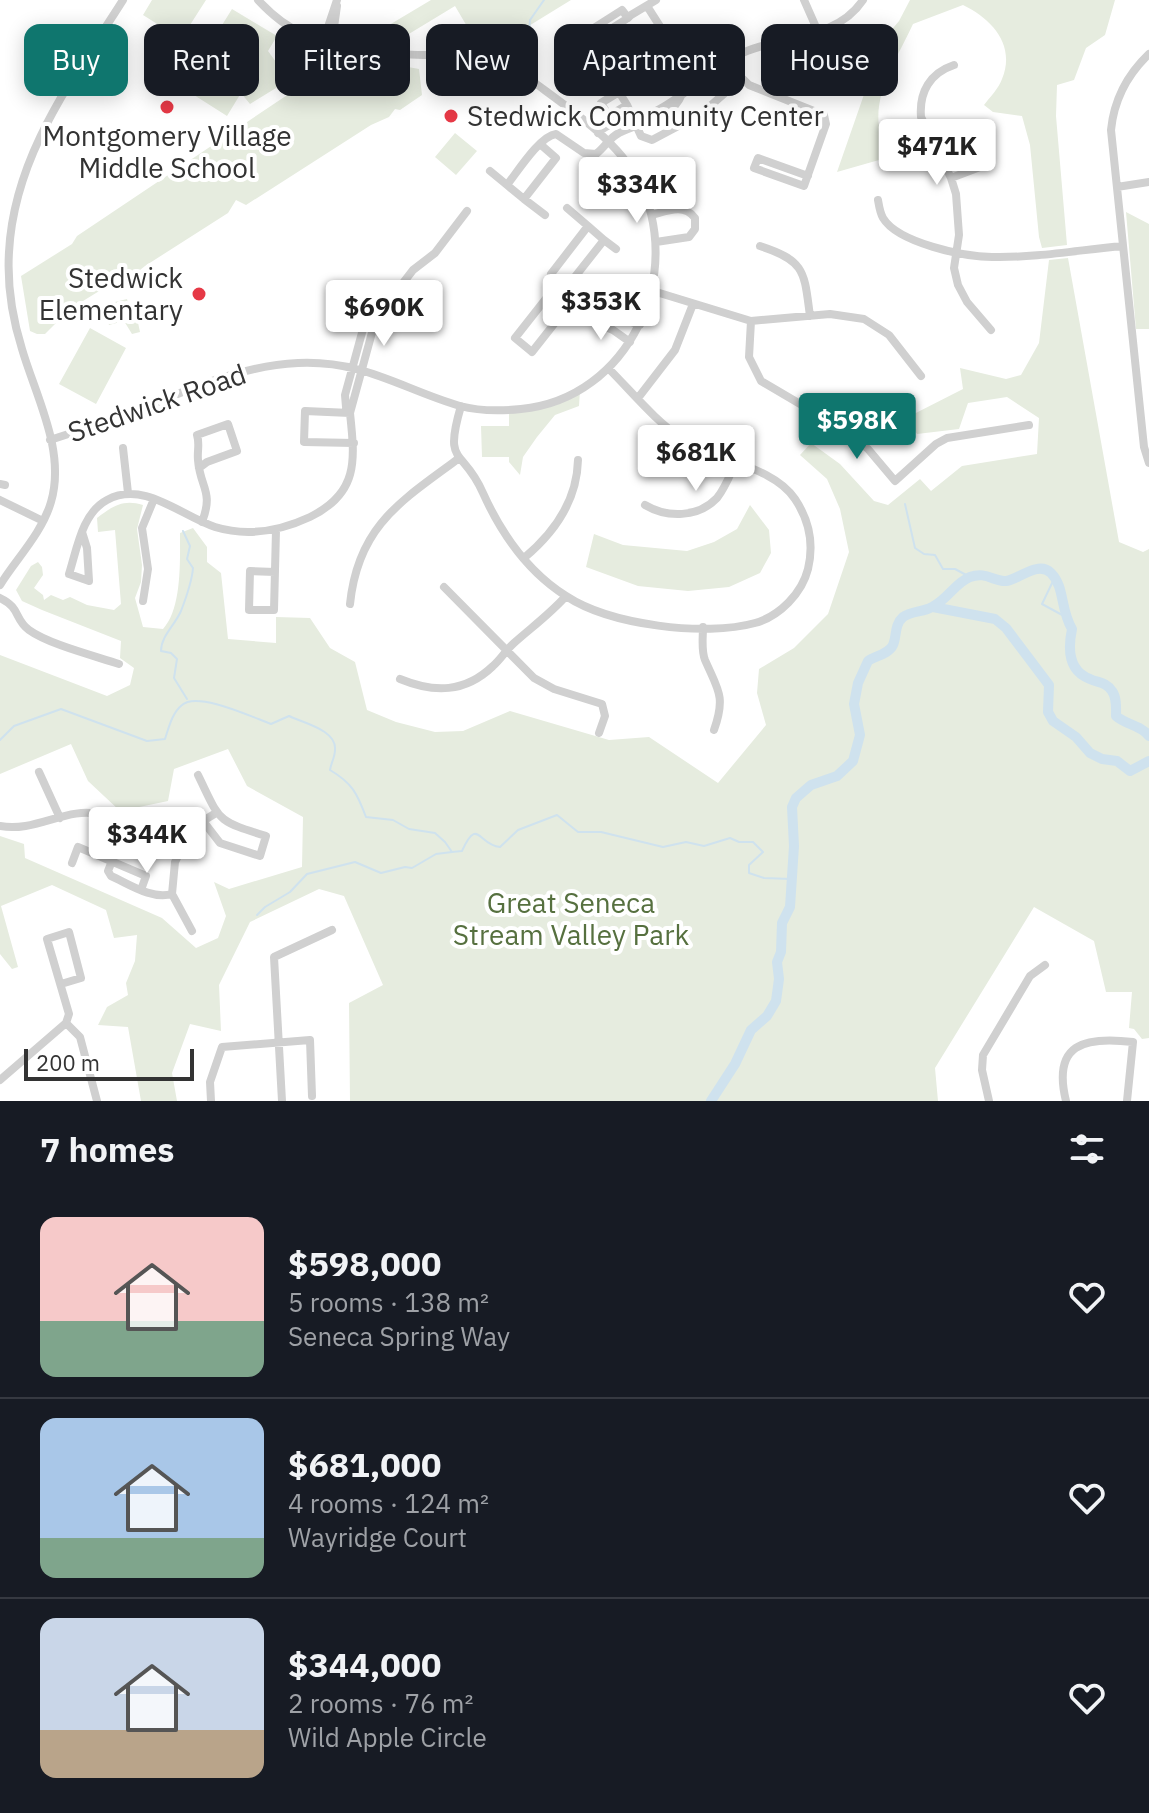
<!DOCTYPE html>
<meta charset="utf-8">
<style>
:root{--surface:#171b24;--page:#20242c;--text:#f1f3f6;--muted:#9ea1a6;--line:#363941;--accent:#0f766e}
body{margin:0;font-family:"IBM Plex Sans",sans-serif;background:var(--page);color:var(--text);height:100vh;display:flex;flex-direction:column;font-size:30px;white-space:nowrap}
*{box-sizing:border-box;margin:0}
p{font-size:26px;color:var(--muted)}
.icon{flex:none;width:44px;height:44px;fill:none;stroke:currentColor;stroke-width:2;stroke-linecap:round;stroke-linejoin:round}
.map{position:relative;height:1101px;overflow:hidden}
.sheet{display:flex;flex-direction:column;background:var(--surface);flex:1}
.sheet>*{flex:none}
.guide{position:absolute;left:24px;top:24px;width:1102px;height:72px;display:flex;gap:16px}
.scale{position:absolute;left:24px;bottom:20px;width:170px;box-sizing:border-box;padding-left:8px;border:4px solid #333;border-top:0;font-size:22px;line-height:28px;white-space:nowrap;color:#333;-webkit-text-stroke:6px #fff;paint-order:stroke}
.price{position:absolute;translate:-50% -68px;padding:0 18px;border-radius:8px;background:#fff;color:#222;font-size:26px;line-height:52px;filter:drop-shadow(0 2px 4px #0008)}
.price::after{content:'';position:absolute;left:50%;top:48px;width:24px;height:18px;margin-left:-12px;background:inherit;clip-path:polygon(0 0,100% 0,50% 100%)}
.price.on{background:var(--accent);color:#fff}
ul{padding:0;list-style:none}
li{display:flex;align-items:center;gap:24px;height:200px;padding:0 40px}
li+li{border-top:2px solid var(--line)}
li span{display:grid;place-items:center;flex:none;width:224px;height:160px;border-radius:16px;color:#555}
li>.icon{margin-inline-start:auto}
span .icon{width:96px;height:96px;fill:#fffc;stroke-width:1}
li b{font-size:34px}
h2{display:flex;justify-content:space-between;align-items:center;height:96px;padding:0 40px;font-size:34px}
.chip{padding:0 28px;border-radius:16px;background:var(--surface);box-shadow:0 4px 20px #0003;font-size:28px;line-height:72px}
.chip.on{background:var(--accent);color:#fff}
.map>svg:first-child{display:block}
.green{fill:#e6ecdf}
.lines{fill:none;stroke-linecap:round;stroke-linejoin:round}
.stream{stroke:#cfe2ee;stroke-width:2}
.river{stroke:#cfe2ee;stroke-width:10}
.minor{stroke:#d0d0d0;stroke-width:8}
.poi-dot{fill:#e63946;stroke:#fff;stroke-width:3}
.labels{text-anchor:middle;stroke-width:8;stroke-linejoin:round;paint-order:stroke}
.poi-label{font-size:28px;fill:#333;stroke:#fff;text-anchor:start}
.street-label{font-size:28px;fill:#333;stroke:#fff}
.park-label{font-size:28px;fill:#56703f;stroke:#fff}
</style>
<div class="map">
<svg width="1149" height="1101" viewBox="0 0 1149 1101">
<rect width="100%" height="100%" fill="#fff"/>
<path class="green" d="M152,0H206L181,39L143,15Z
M431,0H571L498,45L468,28L455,6L389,46L364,40Z
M910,0H1115L1105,35L1086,48L1074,80L1057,85L1056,116L1067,245L1042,248L1039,237L1030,145L1022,116L993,112L984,105C990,97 999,88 1002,79C1016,45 992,19 963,5L913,24C899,55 874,91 879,126C880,137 883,147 886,158L837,172L883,40L899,21Z
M232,9L277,36L268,51L289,80L250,104L241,93L227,116L183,88Z
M342,55L419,69L422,95L400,110L395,109L389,117L371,125L246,205L236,200L228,213L145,266L126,281L117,286L109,285L70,309L45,334H37L30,331L21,276L72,244L77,236L332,65Z
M455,133L477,151L456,175L435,157Z
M1126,212L1149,224V329H1136Z
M1068,258L1119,542L1143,552L1149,549V1038L1142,1039L1134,1029L1129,1028L1132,992H1106L1094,941L1034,907L935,1068L938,1101H350L349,1003L383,985L344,896L319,889L250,922L219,985L221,1031L190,1024L172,1073L177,1101H141L128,1027L98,1025L107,1007L128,995L126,983L135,961L137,935L114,938L106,910L52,885L1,906L18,967L12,969L0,954V836L24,844L25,858L162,918L196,948L218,938L226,916L214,882L229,889L302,867L303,817L247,786L228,749L174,769L168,801L120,811L88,781L71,744L0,774V655L107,696L130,685L134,668L120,658L121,641L42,610L22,601L16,590L31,566L38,562L42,567L43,575L34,588L43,595L44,600L51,595L63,600L70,597L87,605L114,610L121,604L115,530L98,532L97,518C113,506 123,499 143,505L137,529L142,565L141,582L135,598L143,627L163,629C182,609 180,560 180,533L193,528L207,547V562L221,573L228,639L276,643V617L310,618L330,648L355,662L367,710L396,722L435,732L463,731L510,711L609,740L649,737L718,783L766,725L757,693L759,669L794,648L828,614L849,552L840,509L827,479L800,455L811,443L840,464L874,501L888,505L920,479L931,491L962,466L1037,454L1039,418L1007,397L968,403L959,429L917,434L906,418L963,389L960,368L1006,379L1021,375L1039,343L1049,260Z
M127,299L132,318H137L140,332L132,334L124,321L109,325L103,305Z
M90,328L126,348L96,404L59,384Z
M580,390L579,406L555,415L537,437L523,457L520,475L509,462V457H482L481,426H509V410L526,408Z
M750,505L769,530L771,553L760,573L729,587L688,591L638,586L586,567L594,534L623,545L687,551L714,542L737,529Z"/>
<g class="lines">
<path class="stream" d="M525,54L528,47L530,20L544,0
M905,504L915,548L924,554L935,555L943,569H955L970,577
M183,531L190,546L187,559L193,568C192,581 186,598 181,611C175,625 161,636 161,651L171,653L177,659L174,678L187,699
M1054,579L1042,604L1064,616
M0,740L14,726L61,709L147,741L165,739C169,727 172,713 182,705C197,691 252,717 271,724L289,716C303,723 337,730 335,750C335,757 331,763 330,770C352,783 357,793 366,817L393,820L409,829L435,833L445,842L452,852L462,851C478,816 478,845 500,847L518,830L557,815L578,832H601L663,847L686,842L704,846L730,838L739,842H753L763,852L749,865V873L764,878L791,879
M257,915L265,907L290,892L307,874L355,862L381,873L405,867L412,868L436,854L452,852"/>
<path class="river" d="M933,607L995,619L1006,628L1049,685L1048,712L1053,721L1076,737L1090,753L1102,759L1117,761L1130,771L1149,761
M711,1101L735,1064L751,1030L767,1016L776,1001L779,979L777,962L781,952L782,923L790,907L794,846L792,807L796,798L811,785L837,776L853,761L860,735L854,704L858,683L868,661C875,656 889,654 893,645C897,636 894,625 903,617C911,611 924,612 932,607C947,600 956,582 970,577C986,571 994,582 1006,581C1018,580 1038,560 1051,573C1065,587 1060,609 1072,629C1068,648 1068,671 1090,679C1099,683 1106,682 1112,691C1117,698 1116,708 1116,716C1126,725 1141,725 1149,736"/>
<path class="minor" d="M804,0L823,43L828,44L865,57L869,49L854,46L845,50
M647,6L696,83
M628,18L622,10L578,38L584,46L628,18L631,15L656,0
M324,39L337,0
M332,41L337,6
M1149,54C1127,75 1114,100 1111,130L1144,447L1149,463
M730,60L742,78L749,85L824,115L826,124L804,186L754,168L758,158L808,176
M954,65C930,73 919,92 921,117L951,178L956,194L959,235L954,268L958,285L967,302L991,330
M627,105L619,92L601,103L609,116L627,105L641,136L652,140L701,114L742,78
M598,133C613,117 635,122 654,112C688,96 712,65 747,51C787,35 837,39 863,0
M540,144L556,158L524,199L507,185C518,171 540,136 556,134L584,153L596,154C605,147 610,137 619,133C642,121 671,121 682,94
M490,171L507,185
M951,178L980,167
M1117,187L1149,182
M524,199L545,215
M878,200C879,206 880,213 883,218C898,243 965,257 992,257C1035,258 1079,250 1122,246
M567,208L588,226
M652,215C667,211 684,203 695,218V229L689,237L656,242
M604,240L616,249
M760,246C806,261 804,272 810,316
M653,291L751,321L830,314L864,319L889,335L921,376
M559,297L604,240L588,226L551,274L566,287
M569,305L532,352L515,338L552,291L586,319L613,330L630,342
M590,318L617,317L640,325
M751,321L749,357L761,381L846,431L868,449L895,481L936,444L947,438L1029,425
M638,398L675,350L693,304
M461,406C443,467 463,447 483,493C501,533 528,572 566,596C610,625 705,637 755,623C780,616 802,593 808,569C814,544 809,520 795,499C773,466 717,461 684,440C656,422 632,392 609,369
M350,413L305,411L304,442L354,443
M350,413L376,318
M50,440C77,431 104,423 131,413C185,391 238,366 298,363C364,360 402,389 460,406C479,411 502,411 521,409C629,399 687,273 638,180C614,134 554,99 514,67C483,51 457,55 423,55C396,55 326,44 302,33C285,26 271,14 258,0
M123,448L128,493
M199,468L207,462L237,451L228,424L197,435C200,444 197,451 198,460C200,488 214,491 202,522
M0,484L5,485
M0,500L43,521
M645,505C667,518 698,518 717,498C725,488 730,475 735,464
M82,532L87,548L89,581L69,574C77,549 82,513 107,500C144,480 181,516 215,527C248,537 280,531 310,517C359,493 355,460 350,413L346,407L345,395L363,329L376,318L413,270L435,253L467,211
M524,558C554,533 577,501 578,460
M275,572L250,571L249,610H274L276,530
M0,585C17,558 42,533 51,502C66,451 36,397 22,349C12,317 7,285 9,252C14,155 73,79 123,0
M444,587L534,678L554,689L602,704L605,716L599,733
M0,598C21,608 14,619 29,630C48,644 95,656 119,664
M143,601L148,569L142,528L154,499
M350,604C358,526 401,501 458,459
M703,627C703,638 701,650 705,660C718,690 726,696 714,730
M400,679C434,693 465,693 493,666C501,659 506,650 514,643C532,627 550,614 566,596
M39,772L60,818
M198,775C221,822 215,820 266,836L260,856L220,843L203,821
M0,826C36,833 68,805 102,815L179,849
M112,861L108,871L111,876C129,884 152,900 172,894
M72,863L78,847L146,876L141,890
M192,931L172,894L175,862L193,827L216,813
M66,1023L80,1037L97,1101
M0,1080L66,1023L69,1014L47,939L69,932L81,978L61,984
M211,1101L210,1082L222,1047L310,1040L312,1096
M282,1101L274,957L332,930
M989,1101L982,1070L983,1055L1030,976L1045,965
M1066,1101C1052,1044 1084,1036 1133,1042L1127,1101"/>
</g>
<g class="poi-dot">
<circle cx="167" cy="107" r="8"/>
<circle cx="451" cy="116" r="8"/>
<circle cx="199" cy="294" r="8"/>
</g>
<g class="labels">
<g class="poi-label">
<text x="467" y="126">Stedwick Community Center</text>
<text x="167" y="146" text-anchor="middle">Montgomery Village<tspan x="167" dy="32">Middle School</tspan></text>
<text x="183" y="288" text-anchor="end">Stedwick<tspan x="183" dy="32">Elementary</tspan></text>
</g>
<g class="street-label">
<text transform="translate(157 403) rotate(-19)" y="10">Stedwick Road</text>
</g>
<g class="park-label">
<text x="571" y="913">Great Seneca<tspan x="571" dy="32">Stream Valley Park</tspan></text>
</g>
</g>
</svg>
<div class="scale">200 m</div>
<b class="price" style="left:937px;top:187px">$471K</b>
<b class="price" style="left:637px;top:225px">$334K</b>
<b class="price" style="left:601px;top:342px">$353K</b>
<b class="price" style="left:384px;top:348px">$690K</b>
<b class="price on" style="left:857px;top:461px">$598K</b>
<b class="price" style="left:696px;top:493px">$681K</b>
<b class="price" style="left:147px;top:875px">$344K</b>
<div class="guide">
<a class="chip on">Buy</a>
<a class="chip">Rent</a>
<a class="chip">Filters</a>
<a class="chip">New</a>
<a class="chip">Apartment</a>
<a class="chip">House</a>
</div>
</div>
<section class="sheet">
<h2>7 homes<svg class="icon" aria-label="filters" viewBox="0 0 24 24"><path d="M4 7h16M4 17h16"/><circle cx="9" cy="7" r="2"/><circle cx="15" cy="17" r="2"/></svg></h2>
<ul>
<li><span style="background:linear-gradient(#f6c9c9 65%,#7fa58c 0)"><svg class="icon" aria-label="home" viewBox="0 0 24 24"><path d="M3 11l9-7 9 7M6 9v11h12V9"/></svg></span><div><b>$598,000</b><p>5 rooms · 138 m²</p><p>Seneca Spring Way</p></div><svg class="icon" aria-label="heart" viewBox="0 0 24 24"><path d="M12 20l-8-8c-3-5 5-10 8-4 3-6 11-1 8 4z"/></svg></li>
<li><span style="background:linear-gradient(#a9c7e8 75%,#7fa58c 0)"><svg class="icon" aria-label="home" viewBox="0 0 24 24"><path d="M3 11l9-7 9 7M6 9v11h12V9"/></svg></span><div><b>$681,000</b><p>4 rooms · 124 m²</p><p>Wayridge Court</p></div><svg class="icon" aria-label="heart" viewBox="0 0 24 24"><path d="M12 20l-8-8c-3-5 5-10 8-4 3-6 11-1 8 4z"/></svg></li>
<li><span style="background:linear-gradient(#c9d6e8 70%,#b9a48a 0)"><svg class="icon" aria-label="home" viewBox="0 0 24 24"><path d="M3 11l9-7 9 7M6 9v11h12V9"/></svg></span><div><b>$344,000</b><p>2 rooms · 76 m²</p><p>Wild Apple Circle</p></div><svg class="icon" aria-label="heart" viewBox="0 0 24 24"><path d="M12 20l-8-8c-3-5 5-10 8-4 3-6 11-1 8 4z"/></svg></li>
</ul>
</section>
